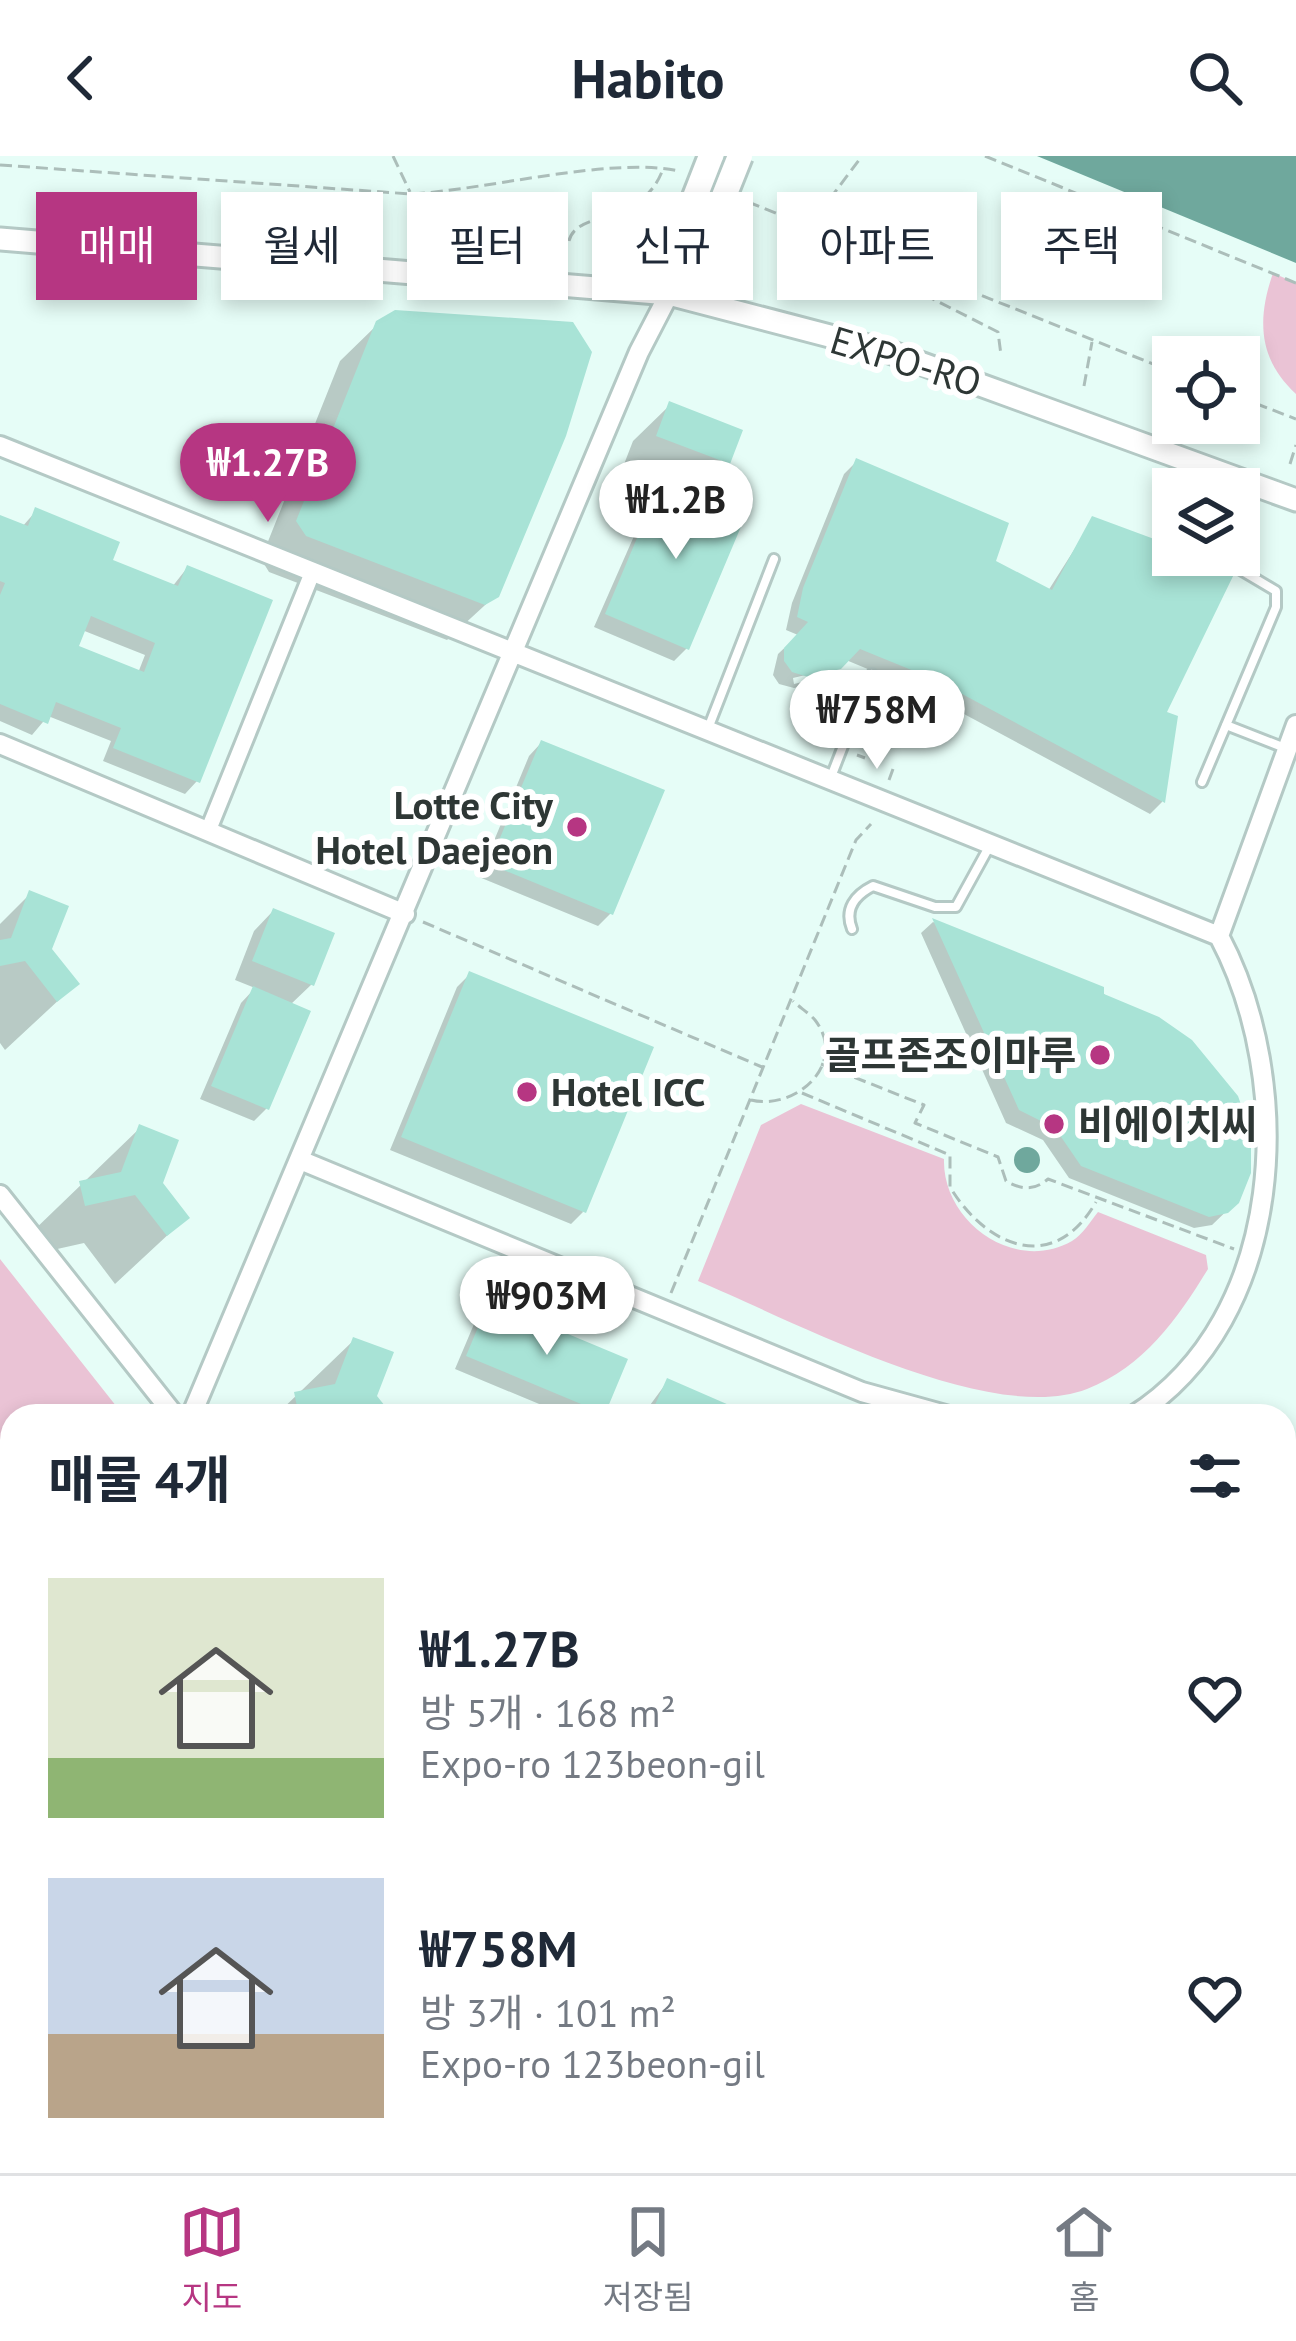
<!DOCTYPE html>
<html lang="ko">
<meta charset="utf-8">
<style>
:root{--surface:#fff;--page:#f2f2f3;--text:#1f2937;--muted:#747a83;--line:#e0e1e3;--accent:#b63682}
body{margin:0;font-family:"PT Sans","Noto Sans KR",sans-serif;background:var(--page);color:var(--text);height:100vh;display:flex;flex-direction:column;font-size:45px;white-space:nowrap}
*{box-sizing:border-box;margin:0}
p{font-size:39px;color:var(--muted)}
.icon{flex:none;width:66px;height:66px;fill:none;stroke:currentColor;stroke-width:2;stroke-linecap:round;stroke-linejoin:round}
.map{position:relative;flex:1;overflow:hidden}
.panel{position:absolute;left:0px;top:1248px;width:1296px;height:771px;display:flex;flex-direction:column;background:var(--surface);border-radius:36px 36px 0 0;box-shadow:0 6px 18px #0003}
.panel>*{flex:none}
.top-card{position:absolute;left:36px;top:36px;width:1224px;height:108px;display:flex;gap:24px}
.controls{position:absolute;left:1152px;top:180px;display:grid;gap:24px}
.controls a{display:grid;place-items:center;width:108px;height:108px;border-radius:0px;background:var(--surface);box-shadow:0 6px 18px #0003;font-size:60px}
.price{position:absolute;translate:-50% -102px;padding:0 27px;border-radius:42px;background:#fff;color:#222;font-size:39px;line-height:78px;filter:drop-shadow(0 3px 6px #0008)}
.price::after{content:'';position:absolute;left:50%;top:72px;width:36px;height:27px;margin-left:-18px;background:inherit;clip-path:polygon(0 0,100% 0,50% 100%)}
.price.selected{background:var(--accent);color:#fff}
ul{padding:0;list-style:none}
li{display:flex;align-items:center;gap:36px;height:300px;padding:0 48px}
li span{display:grid;place-items:center;flex:none;width:336px;height:240px;border-radius:0px;color:#555}
li>.icon{margin-inline-start:auto}
span .icon{width:144px;height:144px;fill:#fffc;stroke-width:1}
li b{font-size:51px}
h2{display:flex;justify-content:space-between;align-items:center;height:144px;padding:0 48px;font-size:51px}
.tag{padding:0 42px;border-radius:0px;background:var(--surface);box-shadow:0 6px 18px #0003;font-size:42px;line-height:108px}
.tag.selected{background:var(--accent);color:#fff}
header{display:flex;justify-content:space-between;align-items:center;height:156px;padding:0 48px;background:var(--surface);font-size:54px;font-weight:700}
.dock{display:flex;justify-content:space-around;align-items:center;height:168px;border-top:3px solid var(--line);background:var(--surface);font-size:33px;color:var(--muted)}
.dock a{display:grid;justify-items:center;gap:6px}
.dock .selected{color:var(--accent)}
.map>svg:first-child{display:block}
.green{fill:#eac3d5}
.water{fill:#6fa89d}
.shadow{fill:#0003;fill-rule:evenodd}
.building{fill:#a8e3d6;fill-rule:evenodd}
.lines{fill:none;stroke-linecap:round;stroke-linejoin:round}
.service-casing{stroke:#b4c9c5;stroke-width:14}
.minor-casing{stroke:#b4c9c5;stroke-width:21}
.tertiary-casing{stroke:#b4c9c5;stroke-width:24}
.secondary-casing{stroke:#b4c9c5;stroke-width:27}
.primary-casing{stroke:#b4c9c5;stroke-width:30}
.path{stroke:#acbeba;stroke-width:3;stroke-dasharray:12 6;stroke-linecap:butt}
.service{stroke:#fff;stroke-width:8}
.minor{stroke:#fff;stroke-width:15}
.tertiary{stroke:#fff;stroke-width:18}
.secondary{stroke:#fff;stroke-width:21}
.primary{stroke:#fff;stroke-width:24}
.primary-bridge-casing{stroke:#b4c9c5;stroke-width:30;stroke-linecap:butt}
.primary-bridge{stroke:#fff;stroke-width:24}
.poi-dot{fill:#b63682;stroke:#fff;stroke-width:4.5}
.labels{text-anchor:middle;stroke-width:12;stroke-linejoin:round;paint-order:stroke}
.street-label{font-size:39px;fill:#2e3735;stroke:#fff}
.poi-label{font-size:39px;font-weight:bold;fill:#2e3735;stroke:#fff;text-anchor:end}
</style>
<header><svg class="icon" aria-label="back" viewBox="0 0 24 24"><path d="M15 5l-7 7 7 7"/></svg>Habito<svg class="icon" aria-label="search" viewBox="0 0 24 24"><circle cx="10" cy="10" r="6"/><path d="M15 15l6 6"/></svg></header>
<div class="map">
<svg width="1296" height="2017" viewBox="0 0 1296 2017">
<rect width="100%" height="100%" fill="#e6fdf7"/>
<path class="green" d="M1273,117L1296,127V238C1258,203 1257,163 1273,117Z
M801,948L944,1003C942,1065 1014,1118 1072,1085C1083,1078 1090,1066 1098,1056L1206,1099L1208,1113C1178,1162 1144,1211 1087,1233C990,1271 792,1164 698,1125L761,969Z
M0,1103L124,1260H12V2007H1284V1809L1296,1813V2017H0Z"/>
<path class="water" d="M1037,0H1296V107Z
M1014 1004a13 13 0 1 1 26 0a13 13 0 1 1-26 0Z"/>
<path class="shadow" d="M378,168L496,439L447,484L269,416L261,403L340,205Z
M670,249L727,307L698,336L687,492L674,505L594,471L656,330L621,316L633,285Z
M856,306L993,406L1048,435L1093,364L1173,394V399H1187L1163,557L1174,562L1162,646L1150,658L923,536L846,504L839,511L793,522L794,528L831,519L825,525L794,532L779,528L773,519L778,498L798,479L786,474L792,447L844,318Z
M36,355L109,405L172,431L187,412L197,625L185,638L103,605L111,585L48,560L32,579L0,565V362L22,371ZM82,474L145,499L138,517L75,492Z
M541,587L611,757L598,770L479,721L529,600Z
M30,738L49,794L76,828L5,894L0,887V768Z
M273,755L312,828L290,849L266,953L254,965L200,943L241,847L255,832L235,824L254,775Z
M933,766L1101,833L1237,1045L1212,1069L1194,1072L1069,1022L1043,984L1006,967L921,777Z
M469,819L583,1056L571,1068L390,994L457,831Z
M140,972L159,1028L186,1062L115,1128L84,1087L35,1098L30,1078Z
M489,1149L602,1256L568,1260L455,1213L477,1161Z
M354,1184L373,1240L389,1260H275Z
M667,1226L721,1260H642Z"/>
<path class="building" d="M395,154L573,166L592,196L566,280L499,441L485,449L306,380L296,365L376,165Z
M669,245L743,274L730,308L656,280Z
M856,302L1009,367L996,405L1052,434L1092,360L1173,390V399H1196L1236,414L1167,556L1178,560L1165,647L936,524L860,493L841,513L808,521L792,516L784,505V492L808,466L797,461L803,432Z
M664,318L748,354L689,494L605,458Z
M35,351L120,386L113,404L178,430L187,409L273,444L200,627L113,592L121,572L56,546L48,568L0,548V439L5,427L0,425V359L28,370ZM91,460L155,487L144,516L79,490Z
M541,584L665,634L613,759L489,708Z
M29,734L69,750L52,793L80,828L57,846L25,805L0,810V784L11,782Z
M273,752L335,777L314,830L252,805Z
M932,762L1104,831V838L1159,861L1192,884L1238,940L1251,977V1017L1239,1047L1228,1057L1209,1061L1081,1010L1055,972L1019,954Z
M469,815L654,891L586,1057L401,981Z
M253,830L311,855L269,954L211,930Z
M139,968L179,984L163,1027L190,1062L167,1080L135,1039L85,1050L79,1025L121,1016Z
M489,1145L628,1203L605,1258L466,1200Z
M353,1181L394,1196L377,1240L393,1260H356L349,1251L299,1260L294,1236L335,1228Z
M667,1222L729,1249L724,1260H650Z"/>
<g class="lines">
<defs>
<path id="service" d="M826,536L859,549L831,621
M859,549L872,518
M1226,569L1285,592
M709,570L774,403
M1202,626L1276,451V435L1239,413
M852,773C844,753 855,739 873,730L935,751H956L989,691"/>
<path id="minor" d="M208,675L313,415"/>
<path id="tertiary" d="M0,290L1219,780C1296,925 1288,1162 1133,1260
M0,588L405,758
M1219,780L1296,569
M300,1004L862,1236L949,1260
M0,1039L175,1260
M191,1260L639,196L669,138
M1284,1755L1296,1758"/>
<path id="secondary" d="M0,83L669,138L887,195L1296,344"/>
<path id="primary" d="M669,138L694,86"/>
</defs>
<use href="#service" class="service-casing"/>
<use href="#minor" class="minor-casing"/>
<use href="#tertiary" class="tertiary-casing"/>
<use href="#secondary" class="secondary-casing"/>
<use href="#primary" class="primary-casing"/>
<path class="path" d="M393,0L410,36
M985,0L1296,127
M0,9L411,38C486,34 613,0 679,15
M748,46L1173,216
M814,51L854,103L998,176L1001,199
M808,72L862,0
M569,85C576,53 642,71 663,13
M1084,230L1092,186
M1239,241L1296,263
M1196,273L1198,267
M1290,308L1296,289
M857,599L865,602
M889,624L893,613
M423,766L762,911
M821,908L924,949L915,967L998,1001L1006,1025C1022,1034 1034,1035 1048,1023L1234,1093
M802,937L950,999V1031C987,1092 1054,1119 1096,1046
M751,944C795,955 849,908 815,864C809,857 799,851 793,845
M671,1137L856,684L871,668
M0,1704L12,1763
M82,2007L90,2017
M819,2017L826,2007
M1264,2017L1267,2007"/>
<use href="#service" class="service"/>
<use href="#minor" class="minor"/>
<use href="#tertiary" class="tertiary"/>
<use href="#secondary" class="secondary"/>
<use href="#primary" class="primary"/>
<defs>
<path id="primary-bridge" d="M694,86L718,55L740,0
M694,86L693,46L711,0"/>
</defs>
<use href="#primary-bridge" class="primary-bridge-casing"/>
<use href="#primary-bridge" class="primary-bridge"/>
</g>
<g class="poi-dot">
<circle cx="577" cy="671" r="12"/>
<circle cx="1100" cy="899" r="12"/>
<circle cx="527" cy="936" r="12"/>
<circle cx="1054" cy="968" r="12"/>
</g>
<g class="labels">
<g class="street-label">
<text transform="translate(906 205) rotate(17)" y="14">EXPO-RO</text>
</g>
<g class="poi-label">
<text x="553" y="663">Lotte City<tspan x="553" dy="45">Hotel Daejeon</tspan></text>
<text x="1076" y="913">골프존조이마루</text>
<text x="551" y="950" text-anchor="start">Hotel ICC</text>
<text x="1078" y="982" text-anchor="start">비에이치씨</text>
</g>
</g>
</svg>
<div class="controls">
<a><svg class="icon" aria-label="locate" viewBox="0 0 24 24"><circle cx="12" cy="12" r="6"/><path d="M12 2v4M12 18v4M2 12h4M18 12h4"/></svg></a>
<a><svg class="icon" aria-label="layers" viewBox="0 0 24 24"><path d="M12 4l9 5-9 5-9-5zM3 14l9 5 9-5"/></svg></a>
</div>
<b class="price selected" style="left:268px;top:369px">₩1.27B</b>
<b class="price" style="left:676px;top:406px">₩1.2B</b>
<b class="price" style="left:877px;top:616px">₩758M</b>
<b class="price" style="left:547px;top:1202px">₩903M</b>
<div class="top-card">
<a class="tag selected">매매</a>
<a class="tag">월세</a>
<a class="tag">필터</a>
<a class="tag">신규</a>
<a class="tag">아파트</a>
<a class="tag">주택</a>
</div>
<section class="panel">
<h2>매물 4개<svg class="icon" aria-label="filters" viewBox="0 0 24 24"><path d="M4 7h16M4 17h16"/><circle cx="9" cy="7" r="2"/><circle cx="15" cy="17" r="2"/></svg></h2>
<ul>
<li><span style="background:linear-gradient(#dfe7d0 75%,#8fb573 0)"><svg class="icon" aria-label="home" viewBox="0 0 24 24"><path d="M3 11l9-7 9 7M6 9v11h12V9"/></svg></span><div><b>₩1.27B</b><p>방 5개 · 168 m²</p><p>Expo-ro 123beon-gil</p></div><svg class="icon" aria-label="heart" viewBox="0 0 24 24"><path d="M12 20l-8-8c-3-5 5-10 8-4 3-6 11-1 8 4z"/></svg></li>
<li><span style="background:linear-gradient(#c9d6e8 65%,#b9a48a 0)"><svg class="icon" aria-label="home" viewBox="0 0 24 24"><path d="M3 11l9-7 9 7M6 9v11h12V9"/></svg></span><div><b>₩758M</b><p>방 3개 · 101 m²</p><p>Expo-ro 123beon-gil</p></div><svg class="icon" aria-label="heart" viewBox="0 0 24 24"><path d="M12 20l-8-8c-3-5 5-10 8-4 3-6 11-1 8 4z"/></svg></li>
</ul>
</section>
</div>
<nav class="dock">
<a class="selected"><svg class="icon" aria-label="map" viewBox="0 0 24 24"><path d="M3 6l6-2 6 2 6-2v14l-6 2-6-2-6 2zM9 4v14M15 6v14"/></svg>지도</a>
<a><svg class="icon" aria-label="saved" viewBox="0 0 24 24"><path d="M7 4h10v16l-5-4-5 4z"/></svg>저장됨</a>
<a><svg class="icon" aria-label="home" viewBox="0 0 24 24"><path d="M3 11l9-7 9 7M6 9v11h12V9"/></svg>홈</a>
</nav>
